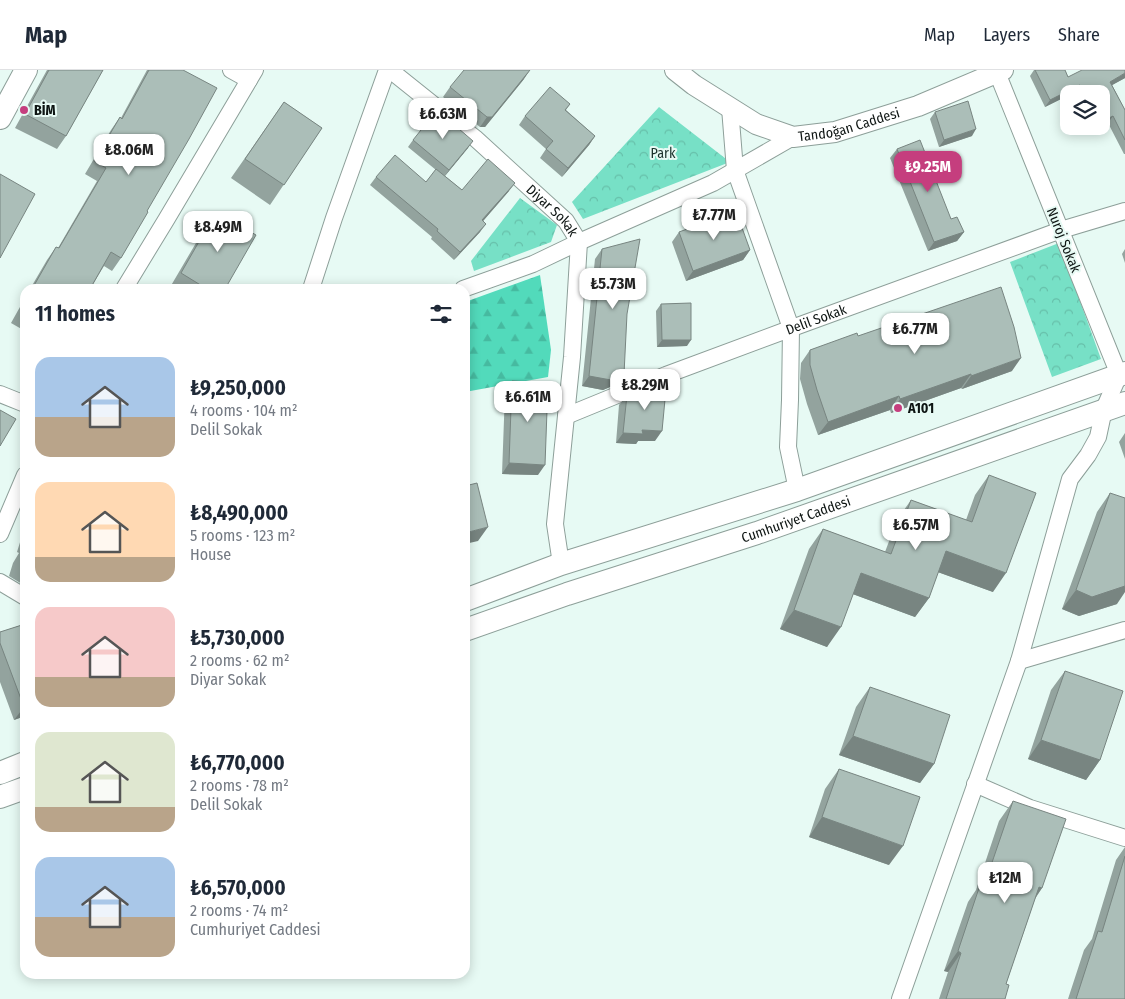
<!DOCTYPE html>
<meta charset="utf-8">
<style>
:root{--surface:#fff;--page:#f6f6f7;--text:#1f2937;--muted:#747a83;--line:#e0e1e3;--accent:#c53e7e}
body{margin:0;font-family:"Fira Sans Condensed",sans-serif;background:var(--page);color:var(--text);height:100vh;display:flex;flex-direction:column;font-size:19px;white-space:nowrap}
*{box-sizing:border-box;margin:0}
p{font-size:16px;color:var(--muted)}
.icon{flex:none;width:28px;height:28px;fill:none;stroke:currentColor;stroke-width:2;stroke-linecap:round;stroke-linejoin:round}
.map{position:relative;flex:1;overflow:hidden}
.panel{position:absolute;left:20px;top:214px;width:450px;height:695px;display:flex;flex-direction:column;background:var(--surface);border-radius:15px;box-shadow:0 2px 12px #0003}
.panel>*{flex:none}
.buttons{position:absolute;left:1060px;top:15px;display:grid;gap:10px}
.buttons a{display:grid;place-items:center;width:50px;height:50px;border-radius:10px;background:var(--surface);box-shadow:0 2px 12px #0003;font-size:25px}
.price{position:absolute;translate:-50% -42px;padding:0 11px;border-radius:10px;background:#fff;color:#222;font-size:16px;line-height:32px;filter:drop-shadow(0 1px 2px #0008)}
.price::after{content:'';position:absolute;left:50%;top:30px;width:15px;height:11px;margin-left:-8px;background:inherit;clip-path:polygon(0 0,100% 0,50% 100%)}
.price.current{background:var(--accent);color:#fff}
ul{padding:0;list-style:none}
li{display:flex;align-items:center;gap:15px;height:125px;padding:0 15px}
li span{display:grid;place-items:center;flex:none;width:140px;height:100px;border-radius:15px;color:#555}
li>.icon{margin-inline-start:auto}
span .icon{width:60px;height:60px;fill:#fffc;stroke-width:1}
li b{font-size:21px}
h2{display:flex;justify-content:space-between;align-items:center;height:60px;padding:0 15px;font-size:21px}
header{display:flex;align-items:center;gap:30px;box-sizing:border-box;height:70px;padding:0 25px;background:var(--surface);border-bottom:1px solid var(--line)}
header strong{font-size:24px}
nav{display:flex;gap:28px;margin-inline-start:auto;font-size:18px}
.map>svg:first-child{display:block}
.forest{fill:url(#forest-firs)}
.park{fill:url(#park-crowns)}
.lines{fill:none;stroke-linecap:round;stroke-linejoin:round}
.minor-casing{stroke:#8d9f99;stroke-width:18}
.tertiary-casing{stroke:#8d9f99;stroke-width:22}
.secondary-casing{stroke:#8d9f99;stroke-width:24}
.minor{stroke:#fff;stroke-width:16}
.tertiary{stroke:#fff;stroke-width:20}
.secondary{stroke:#fff;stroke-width:22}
.wall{fill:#93a39e}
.shaded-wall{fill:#788581}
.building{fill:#abbeb8;stroke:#788581}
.poi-dot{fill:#c53e7e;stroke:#e7faf4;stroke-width:2}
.labels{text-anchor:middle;stroke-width:4;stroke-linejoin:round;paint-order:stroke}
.poi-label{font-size:14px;font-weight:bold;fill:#0e1513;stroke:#e7faf4;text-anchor:start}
.street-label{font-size:14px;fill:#0e1513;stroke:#e7faf4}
.park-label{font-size:14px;fill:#19302a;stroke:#e7faf4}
</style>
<header>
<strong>Map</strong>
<nav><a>Map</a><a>Layers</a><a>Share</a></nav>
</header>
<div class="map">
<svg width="1125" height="929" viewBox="0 0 1125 929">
<defs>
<pattern id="forest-firs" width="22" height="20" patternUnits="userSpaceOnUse" patternTransform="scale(1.25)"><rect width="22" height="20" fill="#52dabb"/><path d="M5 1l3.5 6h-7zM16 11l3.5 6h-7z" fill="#46baa0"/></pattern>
<pattern id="park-crowns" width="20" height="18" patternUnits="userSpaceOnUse" patternTransform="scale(1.25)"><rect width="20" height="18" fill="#77e0c6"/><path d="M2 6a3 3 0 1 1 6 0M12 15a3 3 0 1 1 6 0" fill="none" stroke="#66bfa9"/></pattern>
</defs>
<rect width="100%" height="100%" fill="#e7faf4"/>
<path class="forest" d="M540,205L551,280L548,307L465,322V232Z"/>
<path class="park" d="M659,37L730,92L583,149L572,132Z
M520,128L557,155L551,172L474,201L471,191Z
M1059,173L1101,289L1052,307L1010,192Z"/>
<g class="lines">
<defs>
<g id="minor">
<path d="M231,0L249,10"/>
<path id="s1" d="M390,0L475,68L566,151L579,172L572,287L555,454L561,494"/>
<path d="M730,38L735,100L791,258L790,330L788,377L797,420"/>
<path d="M124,219L166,150L255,0"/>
<path d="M311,219L334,148L387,0"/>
<path d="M463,219L533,194L579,172L713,113L793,67"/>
<path d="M0,324L25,334"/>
<path id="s2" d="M566,346L666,305L803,254L1061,160L1125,141"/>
<path d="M0,464L25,405"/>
<path d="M0,512L25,527"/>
<path d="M1019,591L1125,560"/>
<path d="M975,714L1030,738L1125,768"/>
<path d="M900,929L1019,591L1070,409L1088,385L1098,367L1104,339L1119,305L996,0"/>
</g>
<g id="tertiary">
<path id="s3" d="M675,0L694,15L756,54L793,67L835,62L918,36L1003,0"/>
</g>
<g id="secondary">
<path d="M0,48L26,0"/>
<path d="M465,530L561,494L797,420L1125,303"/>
<path id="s4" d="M465,560L567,524L757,463L1125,333"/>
<path d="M0,703L25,693"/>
<path d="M0,727L25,718"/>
</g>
</defs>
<use href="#minor" class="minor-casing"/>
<use href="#tertiary" class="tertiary-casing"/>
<use href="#secondary" class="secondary-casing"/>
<use href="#minor" class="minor"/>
<use href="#tertiary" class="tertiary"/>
<use href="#secondary" class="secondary"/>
</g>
<path class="wall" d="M47,0H103L66,66L57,79L15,58Z
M147,0H183L147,141L121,188L112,201L104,196L90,219H30L47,190L56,177L58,178L97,111L85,104L111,60L120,47L121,48Z
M1034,0H1065L1068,7L1125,8L1112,15L1125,40V84H1124L1108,53L1101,24H1076L1075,22L1071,24H1069V25L1045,37L1030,6Z
M524,9L485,57H480L443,27L450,17Z
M284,32L322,58L270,135L231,108Z
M570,34L566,40L595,66L589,75L562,107L540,88L546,79L519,55L525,46Z
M935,42L972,66L939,77L930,49Z
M413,70L468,78L445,106L462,120L509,121L483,151L480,162L454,190L431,169L432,167L370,115L376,107L426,112L436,100L408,77Z
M897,79L951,149L964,162L957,171L928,181L890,88Z
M216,142L225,219H169L203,161Z
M679,162L750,180L743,190L686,211L672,172Z
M602,179L624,304L617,314L603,320L582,316L595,189Z
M1125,179V193L1122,184Z
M25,228V261L11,253Z
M661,234L687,276L657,277L656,241Z
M858,266L1012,301L962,319L961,318L891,343L890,340L818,365L807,334L800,309L801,293L810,280Z
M512,311L538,405L502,404L505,322Z
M652,319L655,371H638L636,374L616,373L619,335L627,325L650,322Z
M1125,363V389L1119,372Z
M989,405L993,522L938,502L929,528L915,547L853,524L827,577L780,559L809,479L823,459L885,482L897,450L911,430L966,450L975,425Z
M1110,423L1117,534L1079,546L1062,539L1097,442Z
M25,456V514H22L9,506L13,493L19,483L17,482Z
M25,554V646L14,650L0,612V562Z
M1065,601L1100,690L1086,710L1028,689L1051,620Z
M870,617L934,694L920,713L839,685L856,637Z
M839,699L889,795L809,767L825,719Z
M1013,731L1042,818L1035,829L1006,914L1005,929H939L948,902L944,901L968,832L976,820L999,751Z
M1125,777V929H1068L1084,880L1092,869L1116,790Z"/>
<path class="shaded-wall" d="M530,0L524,9L485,57H480L487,47Z
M1125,3V8L1105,19L1110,12Z
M1080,15L1075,22L1071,24H1069V25L1045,37L1050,30Z
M1113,46L1108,53L1101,56V52Z
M976,59L972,66L939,77L944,70Z
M595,66L589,75L562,107L568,98Z
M473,71L468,78L444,107L449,100Z
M515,113L509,121L477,158L482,150Z
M486,154L480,162L454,190L460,182Z
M964,162L957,171L928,181L934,172Z
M750,180L743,190L686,211L693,201Z
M662,270H691L687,276L657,277Z
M1021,288L1012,301L962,319L971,306Z
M624,304L617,314L603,320L582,316L589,306Z
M971,304L961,318L891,343L900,329Z
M899,326L890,340L818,365L828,352Z
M642,360L662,361L655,371H638L636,374L616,373L623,363Z
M509,393L545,395L538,405L502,404Z
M488,457L478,471L465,474V463Z
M946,481L1006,503L993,522L932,500Z
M861,503L929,528L915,547L847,522Z
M1125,516V522L1117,534L1079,546L1062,539L1076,520Z
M794,540L841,557L827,577L780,559Z
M25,636V646L14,650L24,637Z
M853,666L934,694L920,713L839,685Z
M1041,670L1100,690L1086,710L1028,689Z
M822,747L903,776L889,795L809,767Z
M1039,817L1042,818L1028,838Z
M958,881L961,883L948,902L944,901Z"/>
<path class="building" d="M49,0H103L66,66L25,44Z
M149,0H183L217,18L189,69L147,141L148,142L121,188L111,182L90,219H32L56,177L59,178L106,98L94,91L120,47L122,49Z
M464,0H530L492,47H487L450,17Z
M1035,0H1065L1068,7L1082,0H1125V3L1110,12L1125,40V70L1113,46L1101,52V24H1085L1080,15L1050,30Z
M550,17L570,34L565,40L595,66L568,98L546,79L553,71L525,46Z
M968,31L976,59L944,70L935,42Z
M284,32L322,58L284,115L245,89Z
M437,40L473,71L449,100L413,70Z
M920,70L951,149L957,147L964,162L934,172L897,79Z
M395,85L426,112L436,99L462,120L488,89L515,113L482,150L486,154L460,182L437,161L438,159L376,107Z
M0,104L35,124L0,188Z
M736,141L750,180L693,201L679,162Z
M216,142L256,165L225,219H207L181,203Z
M640,169L627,244L624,304L611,310L589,306L602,179Z
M1001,217L1014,257L1021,288L971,306V304L900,329L899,326L828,352L817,320L810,295V280L857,263L858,266Z
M25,231V243L20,240Z
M691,233V270H662L661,234Z
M512,311L548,313L545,395L509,393Z
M652,319H666L662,361L642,360L643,364L623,363L627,325L637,320L652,322Z
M0,340L16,349L0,376Z
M989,405L1036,423L1006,503L946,481L929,528L861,503L841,557L794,540L823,459L891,484L911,430L972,452Z
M477,413L488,457L465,463V416Z
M1110,423L1125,428V516L1092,527L1076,520Z
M25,480V488L23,486Z
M25,554V636L24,637L0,573V562Z
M1065,601L1123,621L1100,690L1041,670Z
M870,617L950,645L934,694L853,666Z
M839,699L920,727L903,776L822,747Z
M1013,731L1066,749L1042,818L1039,817L1006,914L1009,915L1005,929H946L961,883L958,881L981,812L985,813Z
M1125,786V929H1076L1098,861L1102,862Z"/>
<g class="poi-dot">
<circle cx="24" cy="40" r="5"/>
<circle cx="898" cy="338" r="5"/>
</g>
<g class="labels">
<g class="poi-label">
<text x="34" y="45">BİM</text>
<text x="908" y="343">A101</text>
</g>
<g class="street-label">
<text dy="5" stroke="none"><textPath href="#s3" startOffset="194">Tandoğan Caddesi</textPath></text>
<text dy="5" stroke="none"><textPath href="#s1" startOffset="215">Diyar Sokak</textPath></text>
<text transform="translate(1064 170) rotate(68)" y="5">Nuroj Sokak</text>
<text dy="5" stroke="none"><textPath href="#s2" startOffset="268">Delil Sokak</textPath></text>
<text dy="5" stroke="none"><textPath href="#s4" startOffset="349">Cumhuriyet Caddesi</textPath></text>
</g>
<g class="park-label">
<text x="663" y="88">Park</text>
</g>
</g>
</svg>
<div class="buttons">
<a><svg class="icon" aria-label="layers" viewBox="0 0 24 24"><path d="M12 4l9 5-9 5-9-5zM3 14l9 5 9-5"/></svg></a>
</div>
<b class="price" style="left:443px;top:70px">₺6.63M</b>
<b class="price" style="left:129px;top:106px">₺8.06M</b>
<b class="price current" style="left:928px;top:123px">₺9.25M</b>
<b class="price" style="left:714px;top:171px">₺7.77M</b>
<b class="price" style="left:218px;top:183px">₺8.49M</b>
<b class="price" style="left:613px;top:240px">₺5.73M</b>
<b class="price" style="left:915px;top:285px">₺6.77M</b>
<b class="price" style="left:645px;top:341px">₺8.29M</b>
<b class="price" style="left:528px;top:353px">₺6.61M</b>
<b class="price" style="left:916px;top:481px">₺6.57M</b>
<b class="price" style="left:1005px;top:834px">₺12M</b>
<section class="panel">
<h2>11 homes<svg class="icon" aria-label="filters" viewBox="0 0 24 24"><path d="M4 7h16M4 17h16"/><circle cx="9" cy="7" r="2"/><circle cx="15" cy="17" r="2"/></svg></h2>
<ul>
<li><span style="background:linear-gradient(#a9c7e8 60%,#b9a48a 0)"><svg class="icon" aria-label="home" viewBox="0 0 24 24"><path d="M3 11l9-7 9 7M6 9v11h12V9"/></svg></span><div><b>₺9,250,000</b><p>4 rooms · 104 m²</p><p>Delil Sokak</p></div></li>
<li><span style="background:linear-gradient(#ffd9b3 75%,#b9a48a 0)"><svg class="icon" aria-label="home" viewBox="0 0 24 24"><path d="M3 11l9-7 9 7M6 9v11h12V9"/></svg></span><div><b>₺8,490,000</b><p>5 rooms · 123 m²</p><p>House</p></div></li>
<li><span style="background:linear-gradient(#f6c9c9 70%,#b9a48a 0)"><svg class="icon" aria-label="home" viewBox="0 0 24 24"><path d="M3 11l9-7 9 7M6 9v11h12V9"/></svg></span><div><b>₺5,730,000</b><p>2 rooms · 62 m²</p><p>Diyar Sokak</p></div></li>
<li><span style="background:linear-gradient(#dfe7d0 75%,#b9a48a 0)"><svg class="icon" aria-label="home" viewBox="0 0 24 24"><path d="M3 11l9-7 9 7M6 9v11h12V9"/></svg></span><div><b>₺6,770,000</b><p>2 rooms · 78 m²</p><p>Delil Sokak</p></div></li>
<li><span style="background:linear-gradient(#a9c7e8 60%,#b9a48a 0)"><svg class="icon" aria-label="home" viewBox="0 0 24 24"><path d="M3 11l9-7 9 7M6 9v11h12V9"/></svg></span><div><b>₺6,570,000</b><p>2 rooms · 74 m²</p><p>Cumhuriyet Caddesi</p></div></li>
</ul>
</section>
</div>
